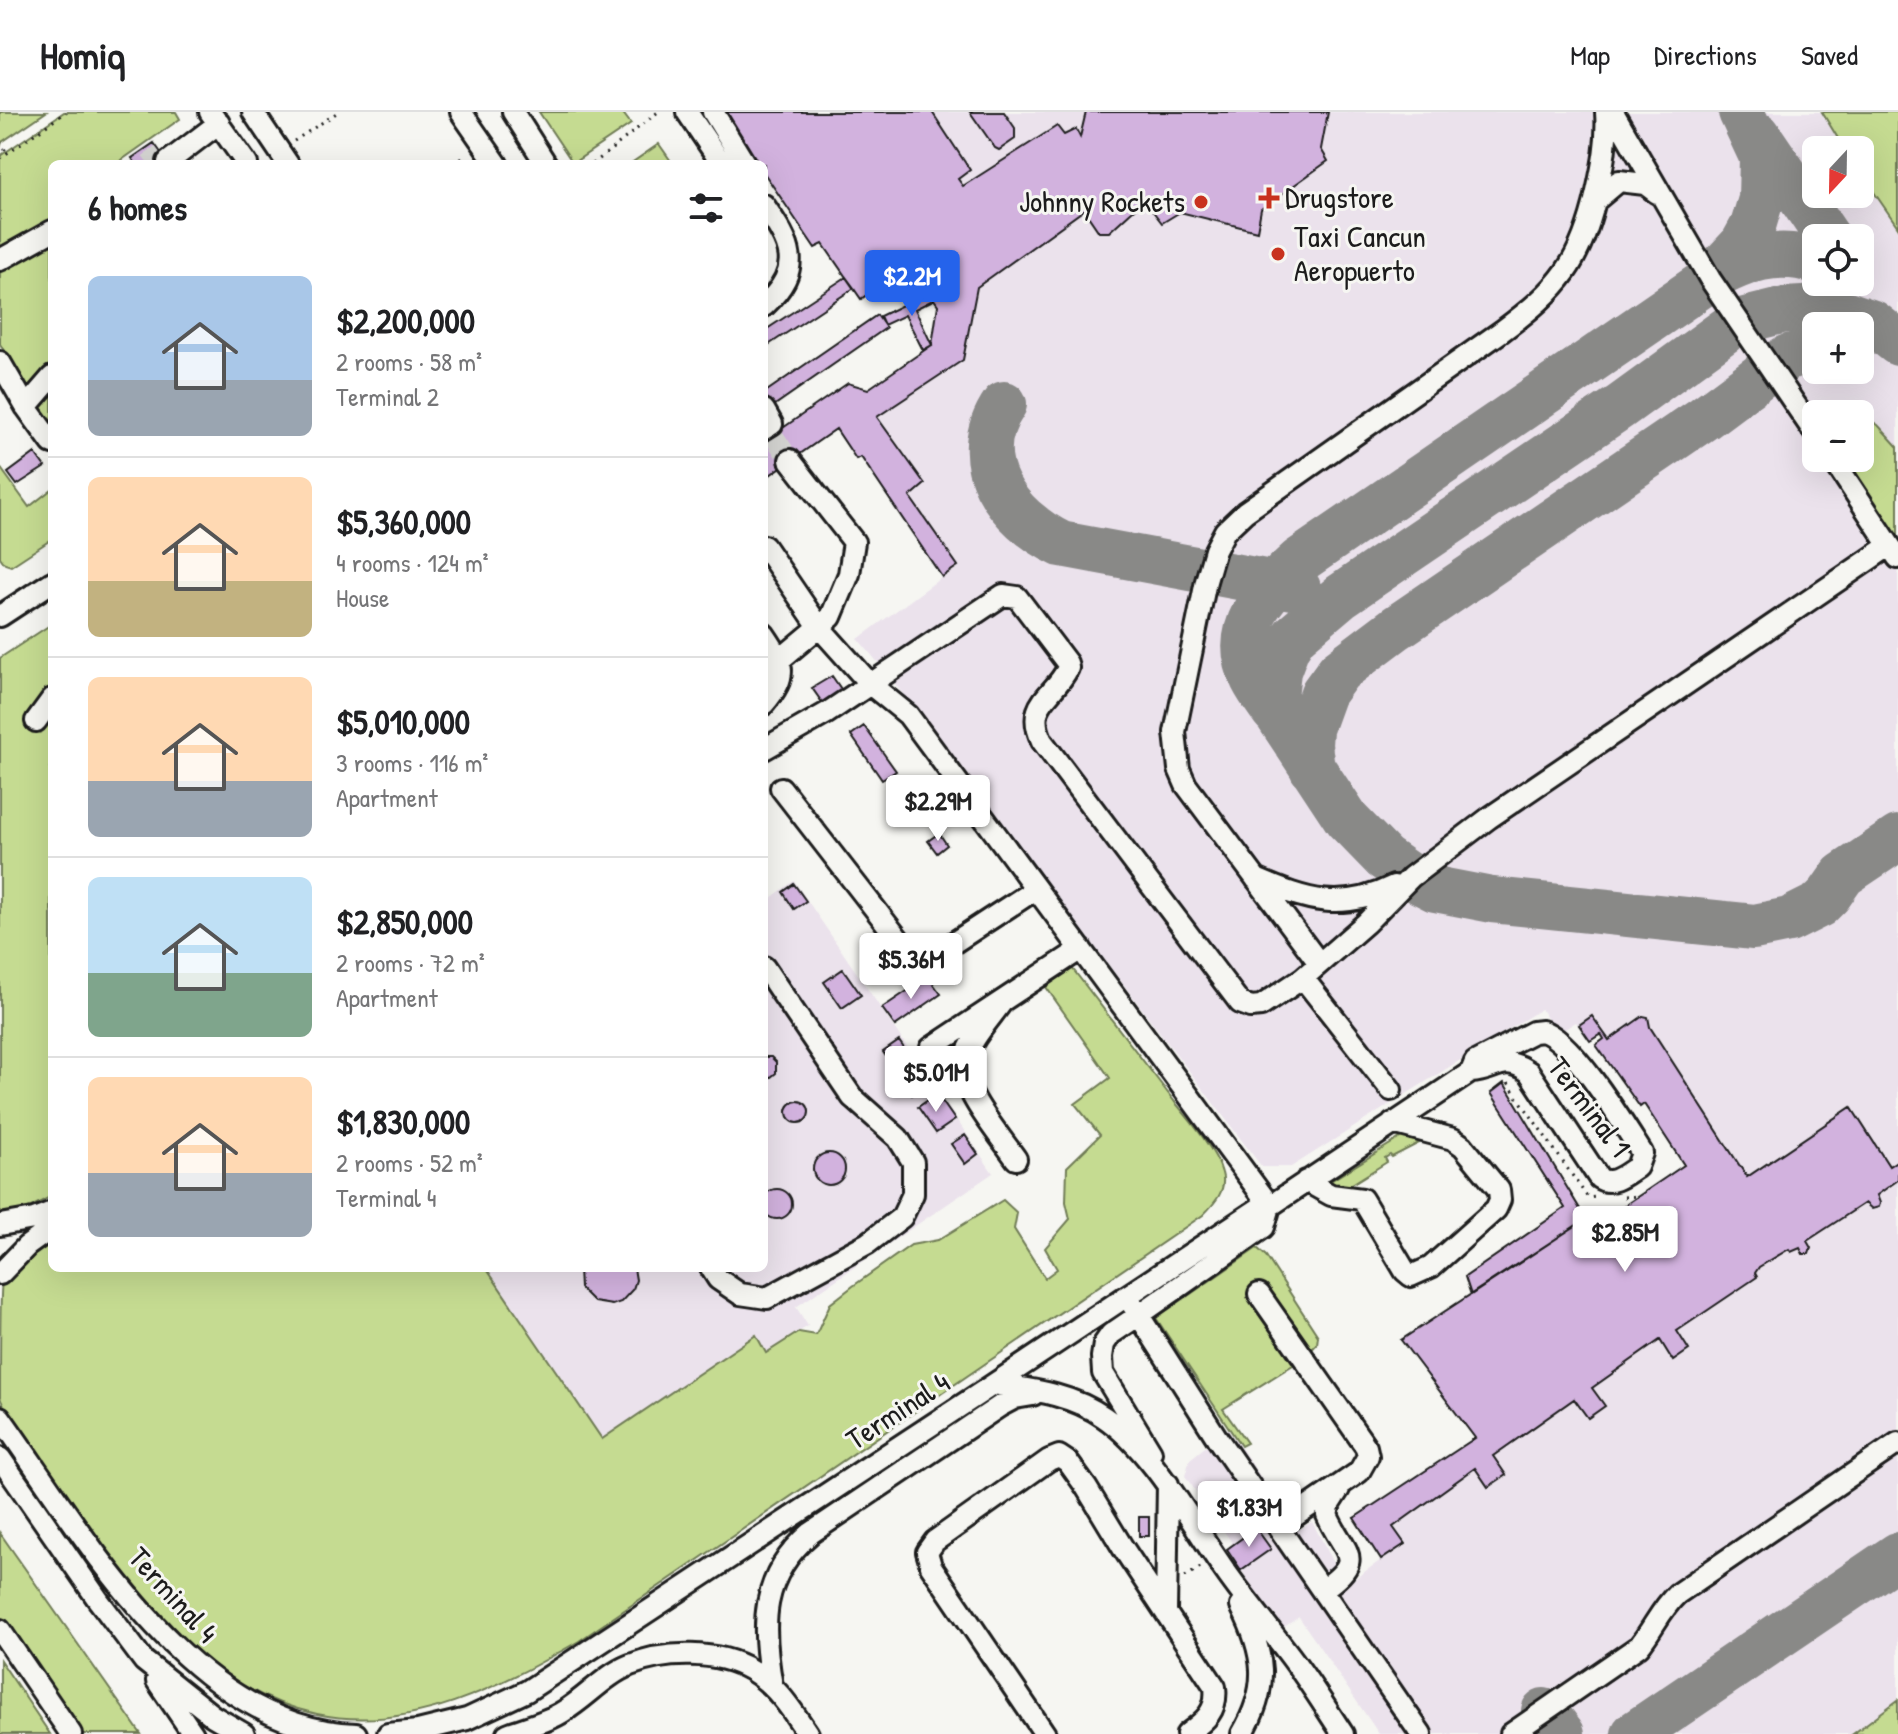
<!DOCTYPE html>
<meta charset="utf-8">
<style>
:root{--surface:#fff;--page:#f2f2f2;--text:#202124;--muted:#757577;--line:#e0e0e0;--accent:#2563eb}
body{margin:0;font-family:"Patrick Hand",sans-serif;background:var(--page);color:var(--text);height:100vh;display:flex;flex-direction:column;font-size:30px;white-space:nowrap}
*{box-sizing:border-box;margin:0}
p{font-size:26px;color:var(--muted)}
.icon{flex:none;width:44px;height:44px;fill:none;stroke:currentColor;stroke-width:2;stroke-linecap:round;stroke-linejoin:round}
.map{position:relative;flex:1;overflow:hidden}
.details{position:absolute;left:48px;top:48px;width:720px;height:1112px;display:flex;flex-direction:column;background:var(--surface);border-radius:12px;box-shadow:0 8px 32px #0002}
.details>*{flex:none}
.needle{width:52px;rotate:202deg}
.buttons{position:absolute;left:1802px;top:24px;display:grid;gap:16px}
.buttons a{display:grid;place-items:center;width:72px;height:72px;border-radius:12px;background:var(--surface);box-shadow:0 8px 32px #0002;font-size:40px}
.price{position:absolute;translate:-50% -68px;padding:0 18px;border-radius:8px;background:#fff;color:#222;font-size:26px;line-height:52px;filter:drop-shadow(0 2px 4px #0008)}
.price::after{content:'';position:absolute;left:50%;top:48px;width:24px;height:18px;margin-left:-12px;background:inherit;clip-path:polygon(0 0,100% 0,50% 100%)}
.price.active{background:var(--accent);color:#fff}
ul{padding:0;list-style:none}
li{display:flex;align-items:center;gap:24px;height:200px;padding:0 40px}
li+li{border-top:2px solid var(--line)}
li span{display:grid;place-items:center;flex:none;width:224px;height:160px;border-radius:12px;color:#555}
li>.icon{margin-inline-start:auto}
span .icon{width:96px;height:96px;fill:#fffc;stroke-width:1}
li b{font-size:34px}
h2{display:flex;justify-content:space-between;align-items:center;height:96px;padding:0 40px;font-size:34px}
header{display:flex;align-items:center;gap:48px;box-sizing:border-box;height:112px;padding:0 40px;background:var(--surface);border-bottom:2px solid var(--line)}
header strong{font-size:38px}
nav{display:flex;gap:44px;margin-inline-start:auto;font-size:28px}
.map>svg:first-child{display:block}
.built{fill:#ebe2ec;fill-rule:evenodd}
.green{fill:#c5db91;stroke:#707c56;stroke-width:2}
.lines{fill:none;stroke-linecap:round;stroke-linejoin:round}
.taxiway{stroke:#898987;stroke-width:46}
.building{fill:#d2b2de;stroke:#1c1c1c;stroke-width:2}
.minor-tunnel{stroke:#d5d5d2;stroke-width:20;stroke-dasharray:20 10;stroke-linecap:butt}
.minor-casing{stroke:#1c1c1c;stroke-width:26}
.path{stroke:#1c1c1c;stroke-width:3;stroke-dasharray:2 6;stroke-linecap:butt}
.minor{stroke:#f6f6f2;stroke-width:20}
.poi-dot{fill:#c8321e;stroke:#f6f6f2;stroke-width:3}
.labels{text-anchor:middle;stroke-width:6;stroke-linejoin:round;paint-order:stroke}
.poi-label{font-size:30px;fill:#1c1c1c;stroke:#f6f6f2;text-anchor:start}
.street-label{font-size:30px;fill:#1c1c1c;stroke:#f6f6f2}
</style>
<header>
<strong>Homiq</strong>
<nav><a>Map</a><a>Directions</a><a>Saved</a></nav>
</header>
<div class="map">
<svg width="1898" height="1622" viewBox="0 0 1898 1622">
<rect width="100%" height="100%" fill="#f6f6f2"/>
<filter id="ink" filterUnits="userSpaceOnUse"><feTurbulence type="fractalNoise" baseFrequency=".0125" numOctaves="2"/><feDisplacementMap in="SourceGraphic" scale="16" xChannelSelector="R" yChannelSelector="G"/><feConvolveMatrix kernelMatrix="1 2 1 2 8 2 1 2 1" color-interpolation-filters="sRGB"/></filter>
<g filter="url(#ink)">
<path class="built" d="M723,0H1898V1622H1379L1299,1505L1281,1517L1227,1437L1233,1432L1185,1364L1190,1347L1228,1317L1283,1398L1281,1404L1294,1421L1312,1410L1346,1473L1381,1448L1354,1406L1475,1326L1401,1228L1594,1101L1609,1104L1684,1052L1645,993L1640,995L1596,933L1603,927L1601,923L1590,929L1576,910L1557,922L1541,897L1291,1055H1262L886,560L858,527L942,465L861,345L856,347L836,317L764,367V329L848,271L868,277L932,233L938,193L914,160L889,176L883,171L846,165L823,132L815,136L764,61V52H758ZM1816,38H1860V82H1816ZM1816,126H1860V170H1816ZM1816,214H1860V258H1816ZM1816,302H1860V346H1816Z
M794,769L993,1061L796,1195L808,1214L766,1241L756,1224L602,1328L486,1156H764V791Z"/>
<path class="green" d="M0,0H46L2,30L0,36Z
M64,0H176L180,7L116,52H52V322L0,232V44Z
M539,0H622L631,12L573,51Z
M1822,0H1898V115L1860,60V38H1845Z
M659,32L673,52H630Z
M1860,302L1878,313L1898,335V431L1838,346H1860Z
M0,355L29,395L52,377V427L11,454L5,452L0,445Z
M50,513L52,1084L31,1095L0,1103V546Z
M1072,856C1106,900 1140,944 1174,989C1189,1007 1216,1038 1222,1061C1227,1078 1215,1091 1203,1103L579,1529C501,1574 411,1622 317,1602C190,1575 114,1455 47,1356C37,1341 3,1299 0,1285C0,1273 0,1178 2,1170C8,1158 18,1147 26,1136L34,1142L52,1130V1156H486L602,1327L756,1223L766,1241L799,1220L816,1223L830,1192L853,1174L911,1133L938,1128L1003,1088L1017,1101L1014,1117L1045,1166L1057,1157L1045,1136L1070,1107L1066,1090L1067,1055L1100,1023L1075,992L1110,966L1046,875Z
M1405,1023L1427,1027L1392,1045L1390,1043L1385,1046L1387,1050L1347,1075L1324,1073Z
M1257,1136L1266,1144L1318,1224L1317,1232L1304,1246L1223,1297L1247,1331L1241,1334L1156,1206Z
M0,1421L141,1622H78L0,1509Z
M0,1548L50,1622H0Z
M1898,1588V1622H1853Z"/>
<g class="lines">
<path class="taxiway" d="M1758,23L1828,126
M1715,162L1743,132L1753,114L1761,87L1762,45L1741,0
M1898,231L1873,211L1838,199L1820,196L1785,198L1737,210L1620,295L1341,484L1295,523L1287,535L1278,559L1275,584L1279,605L1347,708L1384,746L1411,765L1435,777L1492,788L1754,815L1789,808L1819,793L1829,783L1843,763L1898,726
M1004,292C965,349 1007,406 1061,432L1298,476
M1274,599C1267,589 1259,579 1253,567C1229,517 1265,480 1299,449L1710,167C1745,148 1776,136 1816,149
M1312,656L1309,633L1310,617L1323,581L1339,559L1396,516L1704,306L1771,256L1788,245L1816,237
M1544,1599L1562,1622
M1634,1622L1898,1443"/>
</g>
<path class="building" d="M723,0H932L970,58L958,67L963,74L1057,14L1064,23L1076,17L1080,25L1086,0H1328L1321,37L1328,49L1261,97L1257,119L1180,100L1162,111L1144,88L1109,120H1099L1084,98L977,175L963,248L877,305L925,372L910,385L958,454L942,465L861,345L856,347L836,317L764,367V329L848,271L868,277L932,233L938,193L914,159L889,176L883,171L861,187L823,132L815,136L764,61V52H758Z
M970,0H1004L1015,16V27L999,38L995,36Z
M154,31L169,52H136L132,46Z
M846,165L854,176L764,236V219Z
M929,180L933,188L915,197L932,233L923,238L905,203L884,213L880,204Z
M877,203L886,216L772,295L764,281Z
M35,341L45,355L17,373L8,361Z
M832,564L845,583L826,596L812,576Z
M864,614L896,659L882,668L851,623Z
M912,683L925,702L914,710L901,692Z
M939,721L947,733L937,741L928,729Z
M794,772L806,789L794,797L783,780Z
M843,857L861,883L842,896L824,870Z
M928,865L941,882L895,914L882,896Z
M1592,904L1609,928L1643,904L1648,905L1650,915L1747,1065L1851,995L1889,1054L1898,1048V1068L1877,1083L1880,1091L1879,1095L1872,1097L1865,1091L1807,1129L1811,1136L1809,1142H1803L1800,1136L1791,1140L1789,1137L1759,1155L1755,1161L1757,1165L1677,1219L1689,1238L1673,1249L1660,1228L1592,1276L1605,1294L1588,1306L1574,1287L1493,1344L1506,1363L1488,1375L1475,1356L1393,1415L1405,1432L1381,1448L1354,1406L1475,1326L1401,1228L1595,1101L1609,1104L1684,1053L1644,992L1640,995L1596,933L1604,927L1601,922L1590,929L1579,913Z
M899,929L929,972L912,983L883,940Z
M764,945H771L776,950V961L771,965H764Z
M1504,971L1586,1107L1471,1183L1465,1165L1565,1096L1491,981Z
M937,982L955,1008L936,1021L918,995Z
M787 1000a11 11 0 1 1 22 0a11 11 0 1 1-22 0Z
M965,1023L978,1042L965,1052L951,1032Z
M813 1057a16 16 0 1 1 32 0a16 16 0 1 1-32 0Z
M762 1092a15 15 0 1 1 30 0a15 15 0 1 1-30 0Z
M634,1156L636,1168L633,1177L621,1190L612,1193L594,1190L580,1176L579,1156Z
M1139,1405H1149V1424H1139Z
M1256,1416L1271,1437L1241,1458L1227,1437Z"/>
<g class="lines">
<path class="minor-tunnel" d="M149,52L161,42
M773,323L790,348"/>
<defs>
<path id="minor" d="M210,0L247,52
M253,0L288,52
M461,0L497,52
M513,0L546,52
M687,0L722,52
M713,0L745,52
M1613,0L1710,167L1816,323
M168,50L219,11
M1595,89L1619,69L1645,72L1657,81
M764,93C791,133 805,155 764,194
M0,148L52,119
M0,250L26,295L52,331
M26,295L52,265
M764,298L772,312L764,317
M1832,346L1898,446
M764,434L820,516L871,573L908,603L1270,1094L1471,960
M0,504L52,470
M764,522C784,551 789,563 764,592
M764,561L831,505L849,462L854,430L790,348
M36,609L52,587
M764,637L827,601L1003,483L1017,485L1067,551L1068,556C1054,585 1024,591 1042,629L1240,891L1251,895L1261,894L1303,866L1366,811L1411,765L1489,706L1889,434
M781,676L903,833L924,844L938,841L1036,777
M1256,767C1307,789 1342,800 1394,774
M1319,851L1186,673L1179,657L1175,620L1206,469L1215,438L1225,419L1245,400L1502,219C1560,176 1581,151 1597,80C1603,53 1608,28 1606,0
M1303,866L1391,978
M1002,890C989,908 971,927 964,949C957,974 1001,1025 1016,1047
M1542,919C1572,927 1624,1013 1642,1041L1637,1055C1626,1062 1612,1075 1599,1066L1529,960C1502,941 1497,959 1471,960L1475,950L1533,920Z
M931,936L1081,837
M1306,1069L1331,1083L1362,1087L1405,1159L1411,1164L1431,1155L1496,1097L1500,1088L1499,1078L1463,1034L1453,1027L1393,1011
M0,1113L34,1107L52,1100
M711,1156L718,1167L740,1182L767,1186L868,1131L902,1105L913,1082V1050L898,1026L852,985L764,855
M0,1162L27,1134L52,1116
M1259,1182L1366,1335L1368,1344L1359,1360L1279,1415
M1133,1194L1217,1326L1421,1622
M994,1272L1258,1097L1270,1094L1264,1115L1139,1203L1111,1222L1104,1232L1102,1245L1103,1261L1151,1340
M0,1305C84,1422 192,1618 356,1622
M0,1346L99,1489L144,1549L213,1604L244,1622
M1322,1478C1368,1445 1344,1443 1327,1403L1330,1391L1339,1377
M1241,1494C1265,1542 1270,1575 1242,1622
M1166,1500L1168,1372
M0,1518L71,1622
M157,1569L193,1622
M772,1574C761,1512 760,1464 811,1421L1000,1294L1015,1286L1033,1283
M388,1622L418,1619L467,1607L527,1579L994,1272C1033,1278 1071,1282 1104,1305C1151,1337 1189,1407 1221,1453C1242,1484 1266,1512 1288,1541C1308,1567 1325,1595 1343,1622
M507,1622C525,1615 548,1610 564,1599C587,1585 605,1563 630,1553C665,1539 718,1538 751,1558C776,1573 792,1598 808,1622
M1045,1622L931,1454L927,1440L935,1429L1049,1348L1059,1344L1068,1350L1086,1375L1123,1436L1215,1575C1218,1599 1205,1609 1187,1622
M1511,1622L1639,1534C1653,1517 1661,1497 1677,1482L1898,1331"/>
</defs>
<use href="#minor" class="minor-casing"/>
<path class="path" d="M294,29L338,0
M0,30L7,41
M0,46L66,0
M454,52L467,43
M593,52L658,0
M1508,971L1588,1086L1596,1085
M1624,1085L1638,1084
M1185,1465L1202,1454"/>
<use href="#minor" class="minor"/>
</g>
</g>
<g class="poi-dot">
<path d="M1265 74h8v8h8v8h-8v8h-8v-8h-8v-8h8z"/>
<circle cx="1201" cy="90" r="8"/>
<circle cx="1278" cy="142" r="8"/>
</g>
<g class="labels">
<g class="poi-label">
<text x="1285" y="96">Drugstore</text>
<text x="1185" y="100" text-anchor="end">Johnny Rockets</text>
<text x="1294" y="135">Taxi Cancun<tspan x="1294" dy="34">Aeropuerto</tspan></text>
</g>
<g class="street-label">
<text transform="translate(1589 995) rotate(53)" y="10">Terminal 1</text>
<text transform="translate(898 1299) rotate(-33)" y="10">Terminal 4</text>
<text transform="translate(173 1483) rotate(48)" y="10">Terminal 4</text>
</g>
</g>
</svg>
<div class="buttons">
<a><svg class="needle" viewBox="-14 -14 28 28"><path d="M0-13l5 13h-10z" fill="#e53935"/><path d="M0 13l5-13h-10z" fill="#757577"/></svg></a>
<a><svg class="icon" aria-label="locate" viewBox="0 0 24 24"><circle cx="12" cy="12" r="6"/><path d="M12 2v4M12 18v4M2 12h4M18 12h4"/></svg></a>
<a>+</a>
<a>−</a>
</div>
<b class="price active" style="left:912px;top:206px">$2.2M</b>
<b class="price" style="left:938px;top:731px">$2.29M</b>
<b class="price" style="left:911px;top:889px">$5.36M</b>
<b class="price" style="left:936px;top:1002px">$5.01M</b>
<b class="price" style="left:1625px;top:1162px">$2.85M</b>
<b class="price" style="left:1249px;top:1437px">$1.83M</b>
<section class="details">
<h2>6 homes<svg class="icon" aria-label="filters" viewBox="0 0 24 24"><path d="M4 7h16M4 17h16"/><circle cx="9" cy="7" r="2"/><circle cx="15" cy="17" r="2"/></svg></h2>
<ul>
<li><span style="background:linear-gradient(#a9c7e8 65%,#9aa5b1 0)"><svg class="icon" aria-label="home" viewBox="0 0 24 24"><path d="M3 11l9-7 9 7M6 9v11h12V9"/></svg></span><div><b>$2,200,000</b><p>2 rooms · 58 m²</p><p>Terminal 2</p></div></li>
<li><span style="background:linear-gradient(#ffd9b3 65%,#c2b280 0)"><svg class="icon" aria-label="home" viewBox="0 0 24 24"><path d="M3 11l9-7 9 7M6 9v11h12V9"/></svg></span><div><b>$5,360,000</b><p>4 rooms · 124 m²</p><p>House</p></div></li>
<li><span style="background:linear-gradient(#ffd9b3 65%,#9aa5b1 0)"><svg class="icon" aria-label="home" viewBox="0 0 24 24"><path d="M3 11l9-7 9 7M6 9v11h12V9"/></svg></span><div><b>$5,010,000</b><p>3 rooms · 116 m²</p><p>Apartment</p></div></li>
<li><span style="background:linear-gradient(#bfe0f5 60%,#7fa58c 0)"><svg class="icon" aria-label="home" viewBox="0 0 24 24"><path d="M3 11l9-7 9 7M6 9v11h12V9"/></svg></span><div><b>$2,850,000</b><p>2 rooms · 72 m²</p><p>Apartment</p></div></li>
<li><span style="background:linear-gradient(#ffd9b3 60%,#9aa5b1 0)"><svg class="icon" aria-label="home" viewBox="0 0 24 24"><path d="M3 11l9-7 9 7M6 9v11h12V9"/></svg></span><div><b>$1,830,000</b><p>2 rooms · 52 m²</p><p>Terminal 4</p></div></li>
</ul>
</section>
</div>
